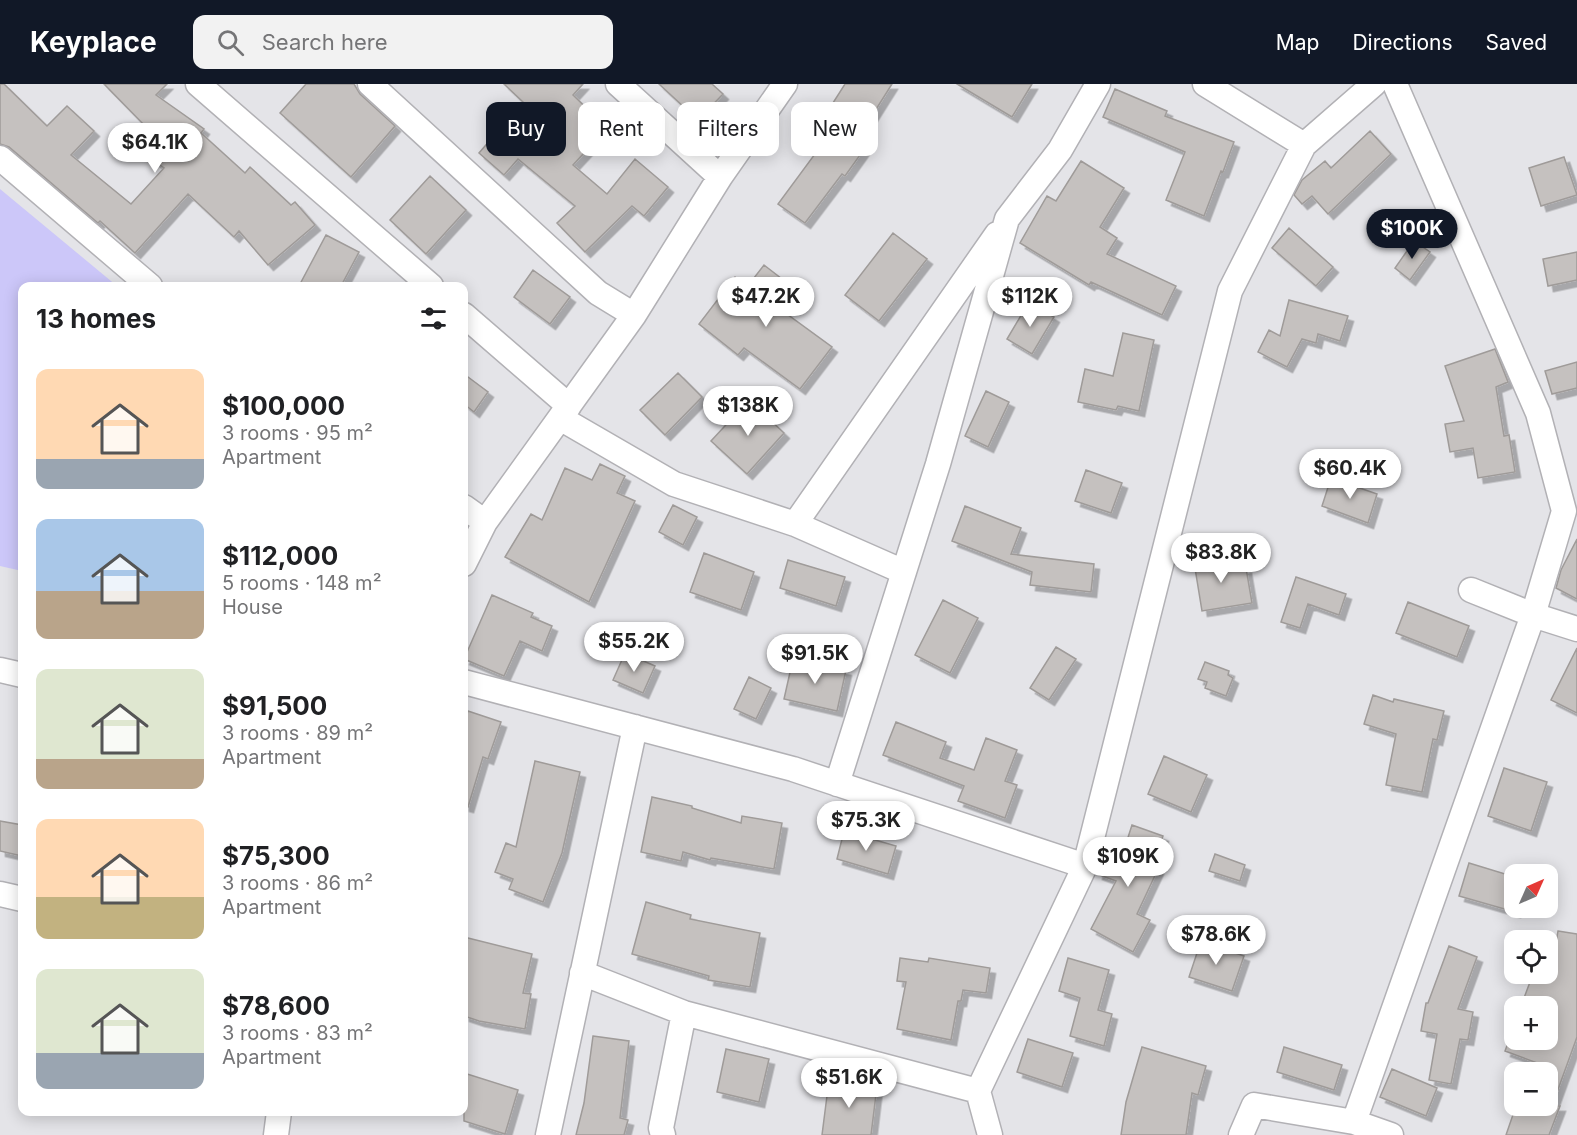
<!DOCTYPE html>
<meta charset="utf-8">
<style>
:root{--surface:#fff;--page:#f2f2f2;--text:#202124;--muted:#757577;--accent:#111827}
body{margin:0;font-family:Inter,sans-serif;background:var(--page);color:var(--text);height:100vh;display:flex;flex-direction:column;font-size:22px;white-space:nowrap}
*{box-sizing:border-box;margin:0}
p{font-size:20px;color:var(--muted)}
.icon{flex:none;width:33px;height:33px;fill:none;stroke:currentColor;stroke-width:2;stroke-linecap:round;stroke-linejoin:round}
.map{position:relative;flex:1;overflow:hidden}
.panel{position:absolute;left:18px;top:198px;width:450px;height:834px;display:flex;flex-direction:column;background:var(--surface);border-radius:12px;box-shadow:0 3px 15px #0003}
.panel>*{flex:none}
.top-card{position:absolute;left:486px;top:18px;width:570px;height:54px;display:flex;gap:12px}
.needle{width:39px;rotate:45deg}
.buttons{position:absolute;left:1504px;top:780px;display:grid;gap:12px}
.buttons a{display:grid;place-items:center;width:54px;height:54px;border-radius:12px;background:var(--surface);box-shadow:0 3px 15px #0003;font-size:30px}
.price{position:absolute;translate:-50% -51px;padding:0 14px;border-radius:21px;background:#fff;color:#222;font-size:20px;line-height:39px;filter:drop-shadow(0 2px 3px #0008)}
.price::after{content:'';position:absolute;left:50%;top:36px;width:18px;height:14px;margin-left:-9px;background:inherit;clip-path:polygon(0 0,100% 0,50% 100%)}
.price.on{background:var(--accent);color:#fff}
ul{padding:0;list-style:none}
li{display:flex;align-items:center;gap:18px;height:150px;padding:0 18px}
li span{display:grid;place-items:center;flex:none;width:168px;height:120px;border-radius:12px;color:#555}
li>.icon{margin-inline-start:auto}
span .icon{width:72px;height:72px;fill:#fffc;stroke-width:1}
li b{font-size:26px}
h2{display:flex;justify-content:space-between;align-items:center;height:72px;padding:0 18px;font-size:26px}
.chip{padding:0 21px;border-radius:12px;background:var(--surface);box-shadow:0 3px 15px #0003;font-size:21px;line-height:54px}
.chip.on{background:var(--accent);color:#fff}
header{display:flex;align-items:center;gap:36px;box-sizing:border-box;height:84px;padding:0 30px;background:var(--accent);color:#fff}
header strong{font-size:28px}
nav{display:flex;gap:33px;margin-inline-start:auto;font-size:21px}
.search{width:420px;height:54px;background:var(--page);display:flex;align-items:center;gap:15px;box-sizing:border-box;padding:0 21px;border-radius:12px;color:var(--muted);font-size:22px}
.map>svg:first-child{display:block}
.green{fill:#ccc7f9}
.building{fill:#c5c1bf;stroke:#9f9b99;stroke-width:1.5;filter:url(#shadow)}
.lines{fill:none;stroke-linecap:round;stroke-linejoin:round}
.street-casing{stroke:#b2b1b5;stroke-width:27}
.street{stroke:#fff;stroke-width:24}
</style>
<header>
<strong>Keyplace</strong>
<div class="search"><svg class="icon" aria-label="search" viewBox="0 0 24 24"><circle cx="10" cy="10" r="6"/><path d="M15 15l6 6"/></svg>Search here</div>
<nav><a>Map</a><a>Directions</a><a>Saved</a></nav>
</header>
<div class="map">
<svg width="1577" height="1051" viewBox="0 0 1577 1051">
<defs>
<filter id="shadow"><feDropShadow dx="5.5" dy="5.5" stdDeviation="0" flood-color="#0004"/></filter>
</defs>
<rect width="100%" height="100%" fill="#e4e4e8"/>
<path class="green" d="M0,105L117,202H22V487L0,482Z"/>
<path class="building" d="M0,0H4L47,42L67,22L94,47L71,71L131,120L164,84L138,66L151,48L104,0H167L156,11L204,45L201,49L245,89L250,83L291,121L295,118L315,141L268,181L239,147L234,153L188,110L135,169L100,137L98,139L9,63L0,60Z
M306,0H354L360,10L395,42L351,93L280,29Z
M504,0H583L573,11L607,44L573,81L607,110L635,75L668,103L644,132L632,122L585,168L557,139L575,122L518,75L504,91L479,69L523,18Z
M659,0H712L723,10L698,36Z
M845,0H892L856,57L865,64L845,92L842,90L805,139L778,120L815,70L812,68L841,28L831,22Z
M957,0H1032L1012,33Z
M1115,5L1167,27L1165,32L1234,58L1223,88L1221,87L1204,132L1166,116L1185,68L1103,33Z
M1370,47L1391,70L1328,130L1312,112L1302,120L1294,111L1302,96L1325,77L1331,84Z
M1564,73L1577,111L1541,122L1529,84Z
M1081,77L1124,104L1100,143L1117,154L1107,170L1176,202L1162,231L1091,198L1089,201L1020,159L1047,112L1056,117Z
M430,92L466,126L426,170L390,136Z
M1289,144L1333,183L1316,202L1272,164Z
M893,149L927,175L879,237L845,211Z
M326,151L359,168L341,202H299Z
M1414,157L1430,168L1410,196L1395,184Z
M1577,168V196L1548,202L1543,175Z
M764,181L791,202L776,222L832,263L800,305L744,264L738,271L699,240L735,193L747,203Z
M533,186L570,213L550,240L514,213Z
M1289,216L1348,232L1340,257L1318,250L1316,259L1302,255L1287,283L1258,268L1269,246L1280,252Z
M1029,218L1054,233L1032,270L1007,255Z
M1123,249L1154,256L1139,327L1118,322L1116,326L1078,318L1085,285L1113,292Z
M1495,265L1508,298L1496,303L1504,352L1509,351L1515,388L1478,394L1473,364L1450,368L1445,340L1464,337L1445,282Z
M1577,278V304L1552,310L1545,287Z
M678,289L702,313L665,351L640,326Z
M464,290L488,308L474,328L464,320Z
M986,307L1009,318L988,363L965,352Z
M749,316L784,349L747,390L711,357Z
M600,380L625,392L617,409L635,417L589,518L505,473L531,430L542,436L565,384L592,396Z
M1086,386L1122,399L1111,429L1075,417Z
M1331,394L1377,410L1368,439L1322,422Z
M673,421L697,433L683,461L659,448Z
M965,422L1021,444L1011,470L1094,480L1091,508L1030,501L1032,488L952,457Z
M1577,455V515L1556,504L1561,486Z
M704,469L754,488L741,526L690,508Z
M1228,472L1231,487L1246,484L1252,519L1202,527L1194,478Z
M788,476L845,493L836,522L780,504Z
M1296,493L1346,510L1339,531L1308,520L1300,544L1281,538Z
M492,511L533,529L531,533L552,542L542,567L520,557L504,592L464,575Z
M943,516L978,534L950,589L915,571Z
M1408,518L1469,542L1457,573L1396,549Z
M1056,563L1076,575L1049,616L1030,604Z
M1577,564V629L1551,616Z
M625,569L655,582L643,609L613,596Z
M793,575L846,586L837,627L784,615Z
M1205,578L1229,587L1228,591L1233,594L1226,612L1205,604L1207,598L1198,595Z
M749,593L771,604L756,635L734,625Z
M1373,611L1393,618L1394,615L1444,627L1437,656L1433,655L1422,708L1386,701L1396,650L1364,640Z
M468,627L501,638L488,675L483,673L468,723L464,722V640Z
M896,638L946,658L940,674L974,686L986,654L1017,666L1005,697L1017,701L1005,734L958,717L964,702L883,671Z
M1164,672L1207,691L1191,728L1148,710Z
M535,677L580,688L562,769L543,818L509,805L513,795L495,788L506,759L516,763Z
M1504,684L1547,698L1531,747L1488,732Z
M652,713L692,722V724L741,739L742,732L782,739L774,785L711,774L710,776L683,768L681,777L641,768Z
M0,737L22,741V772L0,767Z
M1132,741L1163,752L1152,783L1158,785L1137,830L1150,836L1133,868L1091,845L1116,797L1097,790L1104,765L1122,772Z
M844,747L896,762L888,790L837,775Z
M1215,770L1245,781L1240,797L1209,787Z
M1469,779L1515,793V828L1459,812Z
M646,818L691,831L690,835L760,849L750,903L708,896L709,892L632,870Z
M1558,847L1577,850V953L1552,1022H1560L1549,1051H1506L1516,1022H1548V983L1505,967L1515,940V956H1548V922H1521L1533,890L1551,889Z
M464,853L532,870L523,909L531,910L525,945L479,937L464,932Z
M1201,857L1244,872L1232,907L1189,893Z
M1449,862L1477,873L1458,925L1473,928L1468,956L1460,955L1451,1000L1429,996L1437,950L1421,947L1426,919H1428Z
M900,874L928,878L929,874L990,884L986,909L963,906L961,917H958L951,956L897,945L906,898L897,897Z
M1068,874L1109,886L1098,926L1112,930L1104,962L1070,952L1080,914L1059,907Z
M593,952L629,957L620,1034L628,1036L624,1051H576L584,1019Z
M1028,955L1073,969L1062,1003L1017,988Z
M1142,963L1206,982L1198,1011L1192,1009L1186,1051H1121L1126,1018Z
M1284,963L1342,981L1334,1006L1277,988Z
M726,965L769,975L759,1018L717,1008Z
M1392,985L1437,1004L1426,1032L1380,1013Z
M464,989L518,1006L505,1050L464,1037Z
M829,996L877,1002L871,1051H822Z"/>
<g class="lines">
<defs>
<path id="street" d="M198,0L431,202
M370,0L598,209L634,231
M618,0L720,93
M1205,0L1304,61L1374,0
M0,74L150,202
M464,231L569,322
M560,334L674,400L795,440L997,150
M464,423L485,438
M795,440L904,488
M464,480L485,438L634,231L720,93L785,0
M1471,506L1533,531L1577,545
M0,586L22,591
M464,598L793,685L1085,782
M837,700L938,380L1007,135L1060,66L1098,0
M0,810L22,815
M582,889L684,929L978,1007
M1354,1038L1533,531L1564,427L1538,329L1395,0
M276,1051L279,1028
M548,1051L635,643
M663,1051L661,1044L684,929
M990,1051L978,1007L1085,782L1230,207L1304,61
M1241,1051L1254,1021L1354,1038L1391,1051"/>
</defs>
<use href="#street" class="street-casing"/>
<use href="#street" class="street"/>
</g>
</svg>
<div class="buttons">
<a><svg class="needle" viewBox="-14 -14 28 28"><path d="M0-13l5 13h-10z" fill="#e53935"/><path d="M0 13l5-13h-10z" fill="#757577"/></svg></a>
<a><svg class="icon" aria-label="locate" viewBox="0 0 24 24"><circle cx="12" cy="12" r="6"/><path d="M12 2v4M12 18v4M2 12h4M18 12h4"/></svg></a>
<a>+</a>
<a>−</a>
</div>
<b class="price" style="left:155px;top:90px">$64.1K</b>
<b class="price on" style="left:1412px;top:176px">$100K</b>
<b class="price" style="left:766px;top:244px">$47.2K</b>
<b class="price" style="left:1030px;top:244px">$112K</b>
<b class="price" style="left:748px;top:353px">$138K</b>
<b class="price" style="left:1350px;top:416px">$60.4K</b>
<b class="price" style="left:1221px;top:500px">$83.8K</b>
<b class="price" style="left:634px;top:589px">$55.2K</b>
<b class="price" style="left:815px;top:601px">$91.5K</b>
<b class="price" style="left:866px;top:768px">$75.3K</b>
<b class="price" style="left:1128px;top:804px">$109K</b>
<b class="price" style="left:1216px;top:882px">$78.6K</b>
<b class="price" style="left:849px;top:1025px">$51.6K</b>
<div class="top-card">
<a class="chip on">Buy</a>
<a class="chip">Rent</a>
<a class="chip">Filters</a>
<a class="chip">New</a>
</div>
<section class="panel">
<h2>13 homes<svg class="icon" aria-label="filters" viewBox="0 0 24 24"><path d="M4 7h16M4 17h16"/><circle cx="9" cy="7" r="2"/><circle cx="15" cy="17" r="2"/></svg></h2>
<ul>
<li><span style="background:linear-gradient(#ffd9b3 75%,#9aa5b1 0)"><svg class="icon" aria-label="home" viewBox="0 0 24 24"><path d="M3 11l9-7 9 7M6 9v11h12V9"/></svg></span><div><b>$100,000</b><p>3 rooms · 95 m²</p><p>Apartment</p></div></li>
<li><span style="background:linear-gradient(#a9c7e8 60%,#b9a48a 0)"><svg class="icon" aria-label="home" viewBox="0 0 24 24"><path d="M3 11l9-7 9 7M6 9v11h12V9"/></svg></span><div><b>$112,000</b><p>5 rooms · 148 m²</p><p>House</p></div></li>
<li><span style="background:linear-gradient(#dfe7d0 75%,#b9a48a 0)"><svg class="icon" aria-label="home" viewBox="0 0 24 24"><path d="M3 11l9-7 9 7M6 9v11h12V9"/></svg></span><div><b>$91,500</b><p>3 rooms · 89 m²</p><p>Apartment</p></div></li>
<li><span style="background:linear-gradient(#ffd9b3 65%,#c2b280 0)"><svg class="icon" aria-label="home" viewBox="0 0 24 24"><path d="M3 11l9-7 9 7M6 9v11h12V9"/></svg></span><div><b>$75,300</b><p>3 rooms · 86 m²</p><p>Apartment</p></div></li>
<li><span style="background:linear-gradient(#dfe7d0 70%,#9aa5b1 0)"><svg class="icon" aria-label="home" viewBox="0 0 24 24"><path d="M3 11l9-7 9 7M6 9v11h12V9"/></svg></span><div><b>$78,600</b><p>3 rooms · 83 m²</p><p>Apartment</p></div></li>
</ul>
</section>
</div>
